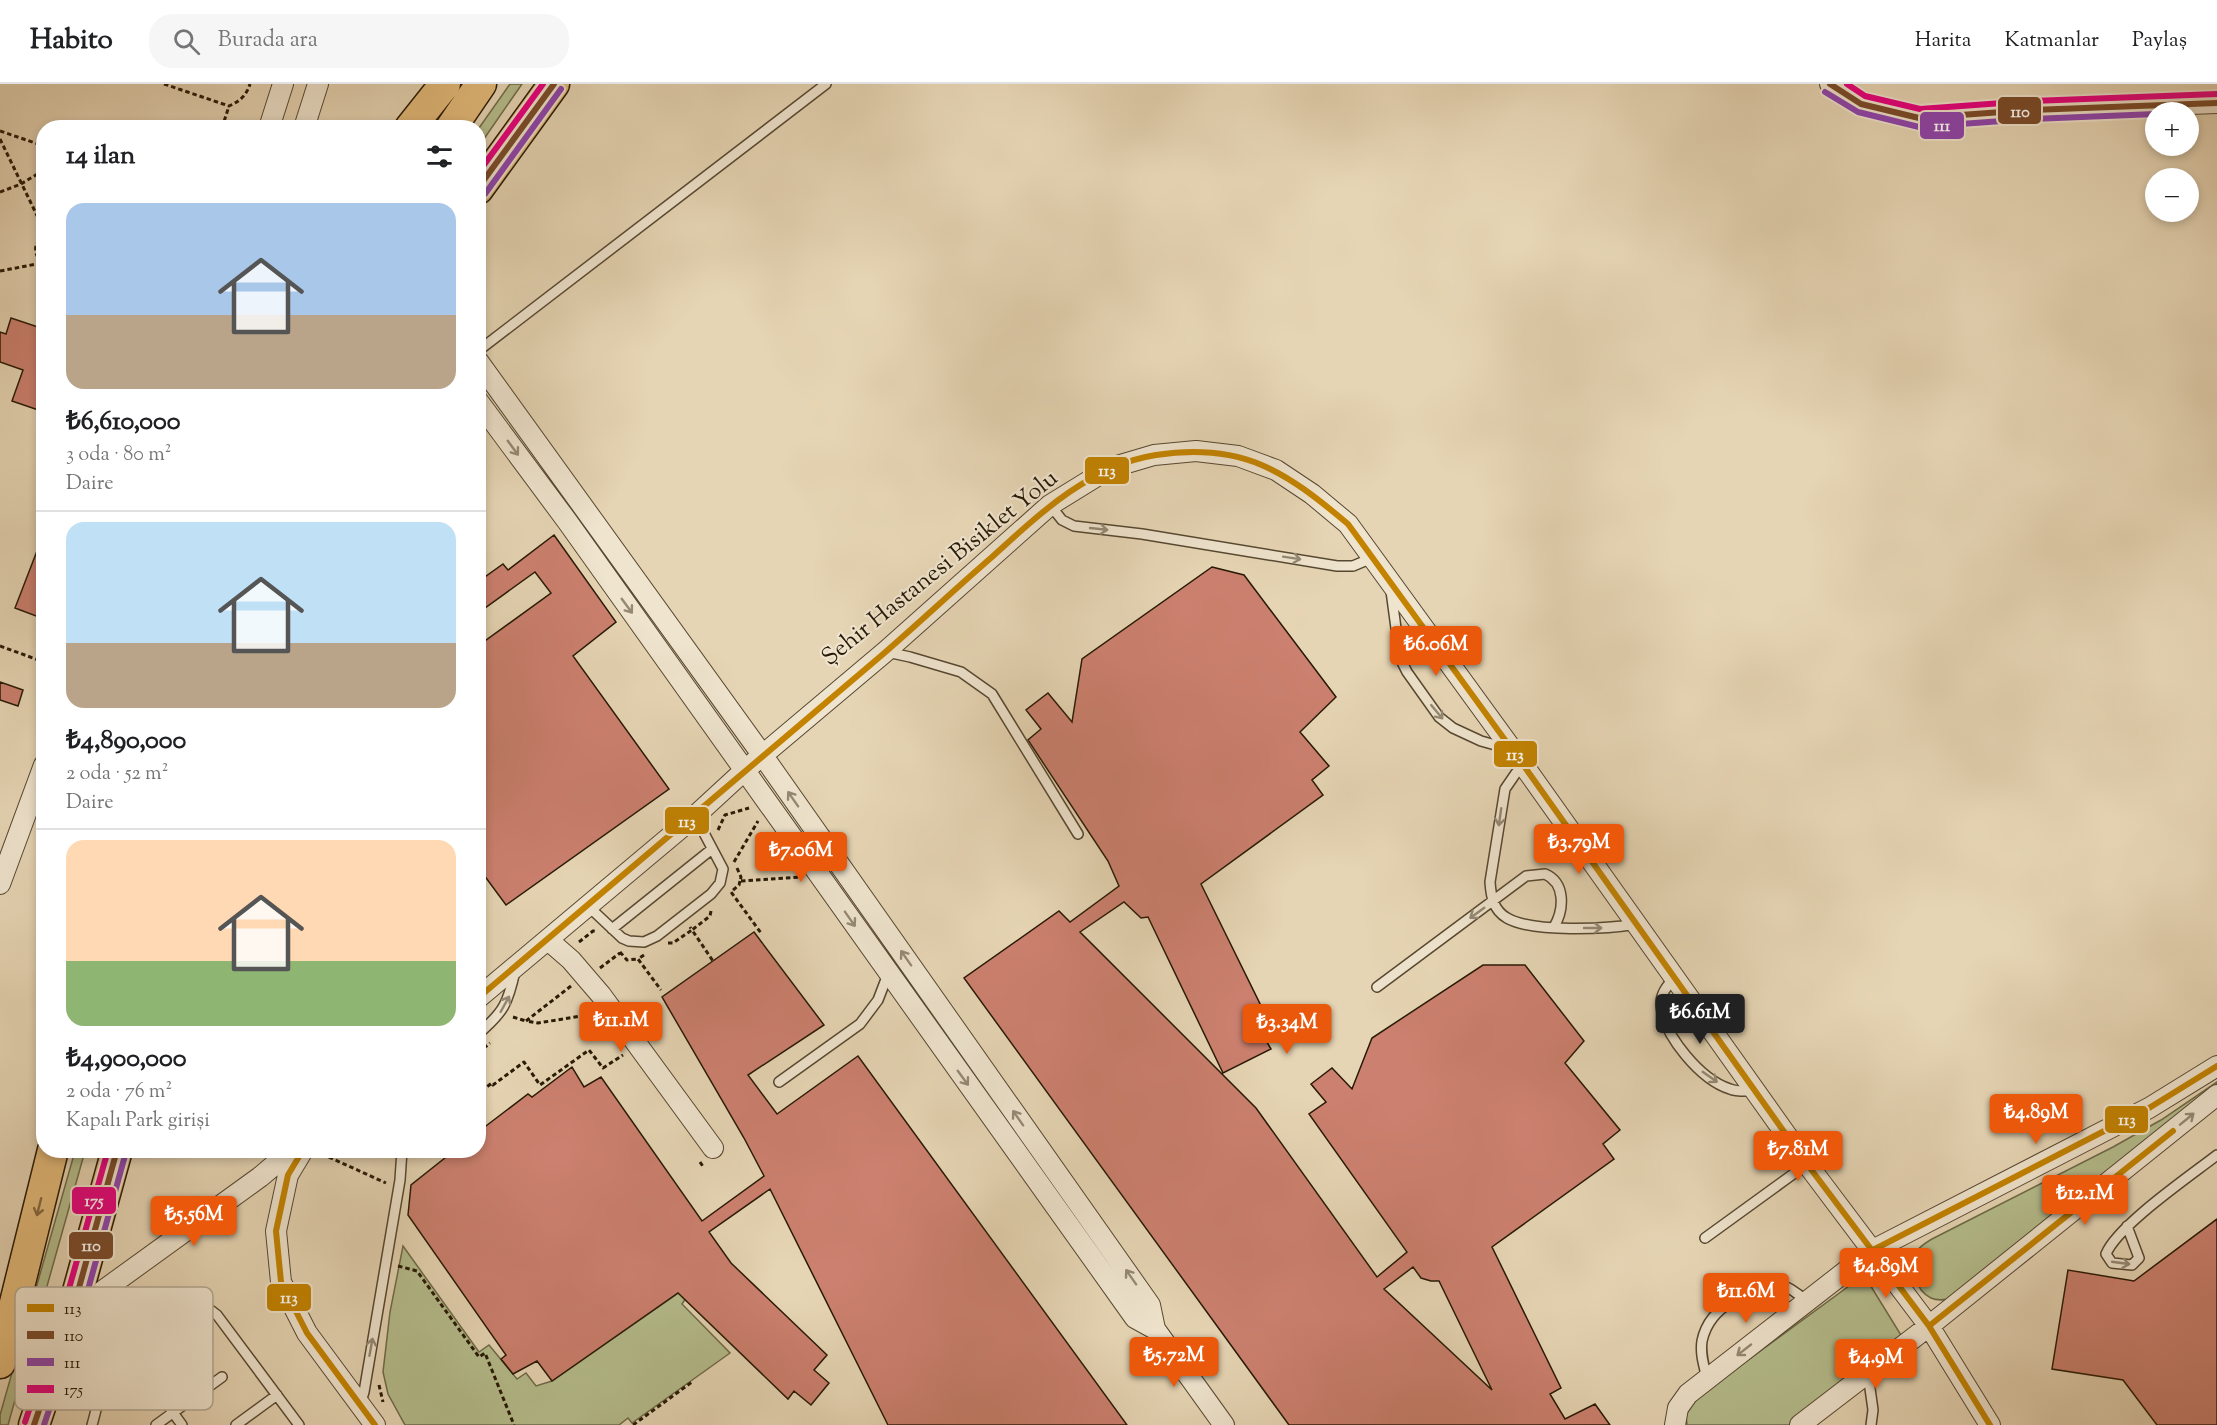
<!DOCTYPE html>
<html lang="tr">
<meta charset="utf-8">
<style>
:root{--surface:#fff;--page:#f6f6f6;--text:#202124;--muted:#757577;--line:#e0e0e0;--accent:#ea580c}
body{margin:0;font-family:"Sorts Mill Goudy",serif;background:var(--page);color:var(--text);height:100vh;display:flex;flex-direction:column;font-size:22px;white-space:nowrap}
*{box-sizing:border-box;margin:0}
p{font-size:20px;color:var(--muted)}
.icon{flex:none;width:33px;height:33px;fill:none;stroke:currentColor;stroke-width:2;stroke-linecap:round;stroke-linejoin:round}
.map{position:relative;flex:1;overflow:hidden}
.sheet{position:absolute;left:36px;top:36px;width:450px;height:1038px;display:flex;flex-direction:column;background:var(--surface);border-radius:24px;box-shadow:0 3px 9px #0003}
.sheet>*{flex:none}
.controls{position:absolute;left:2145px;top:18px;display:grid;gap:12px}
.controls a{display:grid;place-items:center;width:54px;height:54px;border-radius:50%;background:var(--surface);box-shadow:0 3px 9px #0003;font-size:30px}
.price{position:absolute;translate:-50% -51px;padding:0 14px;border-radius:6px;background:var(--accent);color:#fff;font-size:20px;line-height:39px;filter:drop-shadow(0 2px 3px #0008)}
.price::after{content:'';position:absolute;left:50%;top:36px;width:18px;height:14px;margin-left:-9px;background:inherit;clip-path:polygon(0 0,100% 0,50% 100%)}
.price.current{background:#222;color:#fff}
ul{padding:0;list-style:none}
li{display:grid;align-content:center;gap:12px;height:318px;padding:0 30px}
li+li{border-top:2px solid var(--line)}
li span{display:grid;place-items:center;height:186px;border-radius:18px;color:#555}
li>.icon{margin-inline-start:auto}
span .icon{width:108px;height:108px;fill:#fffc;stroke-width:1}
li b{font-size:26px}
h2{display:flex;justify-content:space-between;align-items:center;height:72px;padding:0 30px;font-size:26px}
header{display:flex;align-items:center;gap:36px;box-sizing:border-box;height:84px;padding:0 30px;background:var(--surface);border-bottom:2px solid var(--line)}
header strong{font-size:28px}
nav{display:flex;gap:33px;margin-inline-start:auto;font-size:21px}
.search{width:420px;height:54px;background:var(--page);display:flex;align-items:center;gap:15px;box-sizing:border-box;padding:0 21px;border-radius:24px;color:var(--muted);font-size:22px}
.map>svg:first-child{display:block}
.green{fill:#b5bd8d;stroke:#6e6b49;stroke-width:1.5}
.building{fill:#cc806f;stroke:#271905;stroke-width:1.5;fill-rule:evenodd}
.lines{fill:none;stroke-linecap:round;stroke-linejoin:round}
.lane-casing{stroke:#574831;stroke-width:12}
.street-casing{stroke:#574831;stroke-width:22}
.primary-casing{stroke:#271905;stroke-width:33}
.path{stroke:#271905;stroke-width:3;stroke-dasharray:4.5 3;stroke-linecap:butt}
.lane{stroke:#efe4ce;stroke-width:9}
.street{stroke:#efe4ce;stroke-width:20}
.primary{stroke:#e3ba7a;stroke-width:30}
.bus-1-casing{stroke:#efe4ce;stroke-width:10}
.bus-2-casing{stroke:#efe4ce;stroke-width:10}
.bus-3-casing{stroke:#efe4ce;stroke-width:10}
.bus-4-casing{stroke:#efe4ce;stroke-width:10}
.bus-1{stroke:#c38301;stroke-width:6}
.bus-2{stroke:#7a4b2a;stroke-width:6}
.bus-3{stroke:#8e44ad;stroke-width:6}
.bus-4{stroke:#e5007d;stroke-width:6}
.oneway{stroke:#958974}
.oneway2{stroke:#856a40}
.labels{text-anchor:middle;stroke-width:4.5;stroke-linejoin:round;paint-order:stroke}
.street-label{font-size:24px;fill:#271905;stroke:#efe4ce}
.key{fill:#efe4ce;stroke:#b3a792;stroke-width:1.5}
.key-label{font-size:16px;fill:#271905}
.line-badge{stroke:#efe4ce;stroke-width:2}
.badge-label{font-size:16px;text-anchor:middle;font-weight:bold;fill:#fff}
</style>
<header>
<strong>Habito</strong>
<div class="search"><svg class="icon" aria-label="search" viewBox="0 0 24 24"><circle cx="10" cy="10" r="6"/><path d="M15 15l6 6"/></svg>Burada ara</div>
<nav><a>Harita</a><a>Katmanlar</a><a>Paylaş</a></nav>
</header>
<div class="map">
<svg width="2217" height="1341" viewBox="0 0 2217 1341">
<rect width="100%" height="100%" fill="#e6d5b4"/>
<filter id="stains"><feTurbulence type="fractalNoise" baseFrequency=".00333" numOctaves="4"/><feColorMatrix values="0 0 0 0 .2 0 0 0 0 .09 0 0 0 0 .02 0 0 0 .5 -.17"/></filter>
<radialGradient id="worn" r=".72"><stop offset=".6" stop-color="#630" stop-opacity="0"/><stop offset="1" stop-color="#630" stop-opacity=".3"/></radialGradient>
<path class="green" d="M510,0H522L479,62V44Z
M2217,998V1005L1959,1213C1951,1215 1939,1218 1931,1214C1916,1207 1907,1180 1917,1167C1920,1162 1927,1158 1932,1155L2113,1063L2161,1036Z
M75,1067H85L8,1341H0V1331Z
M403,1162L479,1268L489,1261L517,1295L526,1289L536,1302L552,1297L680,1208L686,1214L682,1220L730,1269L632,1339L628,1334L619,1341H405L388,1310L383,1288L390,1228Z
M1864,1191L1904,1256L1789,1341H1687L1686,1331L1696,1314Z"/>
<path class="building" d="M11,234L44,245V328L12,317L23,286L0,278V248L6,250Z
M554,451L616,538L573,572L669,705L506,821L478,783V562L551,509L535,488L478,529V498L503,480L508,486Z
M42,454H44V535L15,524Z
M1212,483L1244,491L1336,613L1300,648L1329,682L1312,696L1323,711L1201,800L1270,940L1260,946L1271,965L1223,989L1148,833L1141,834L1124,818L1080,848L1256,1024L1377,1193L1407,1168L1309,1030L1326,1018L1311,1000L1332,984L1352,1005L1372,954L1483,881H1525L1584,957L1565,979L1620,1046L1603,1060L1614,1075L1492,1163L1561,1304L1550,1310L1565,1335L1595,1320L1610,1341H1289L964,894L1059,827L1070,838L1119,802L1108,777L1028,656L1041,645L1026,626L1048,609L1072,638L1082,575ZM1413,1183L1421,1194L1431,1197H1439L1492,1306L1384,1205Z
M0,598L23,606L18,622L0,616Z
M754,848L824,941L748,991L777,1030L858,972L1127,1341H888L770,1105L709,1148L731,1179L827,1271L814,1286L829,1299L811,1321L794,1307L788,1315L678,1209L552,1297L537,1277L513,1290L501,1275L506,1271L408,1131L411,1101L455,1066H478V1048L528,1010L532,1013L572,983L584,1003L601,993L702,1137L764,1092L744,1054L662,913Z
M2217,1135V1341H2157L2123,1296L2052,1285L2068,1186L2134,1197Z"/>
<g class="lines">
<defs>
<path id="lane" d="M478,267L826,0
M1050,421L1062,436L1074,442L1142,450L1337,482H1353L1372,474
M1391,507L1400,574L1407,588L1439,633L1453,644L1481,657L1506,664
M887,568L910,573L961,588L992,610L1078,750
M1524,682L1516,689L1505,705L1490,798C1491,812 1493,826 1507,834C1533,849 1607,845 1637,840
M588,822L622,854L629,857L644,858L657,852L711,810L720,799L723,785L695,732
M612,845L712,765
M1675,894C1667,901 1660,910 1661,922C1664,952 1701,996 1730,1005C1737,1008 1746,1007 1753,1007
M1377,903L1526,792L1545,790C1566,799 1564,826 1554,843
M478,950C504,928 508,919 515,887
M779,998L860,940L878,916L888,890
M2127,1142L2139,1174L2132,1181L2112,1179L2106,1170C2117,1142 2190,1092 2217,1071
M1705,1154L1807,1080
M114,1261L134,1275L182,1341
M145,1290L194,1255
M1868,1290L1873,1326L1871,1341
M1707,1294C1704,1282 1700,1270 1702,1257C1706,1238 1717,1227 1732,1217C1761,1195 1778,1191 1806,1217
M360,1320L364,1308L400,1096L402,1066
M92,1341C105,1296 111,1228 166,1216C184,1213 203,1219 217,1231L299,1341
M156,1341L222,1293
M236,1341L277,1311"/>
<path id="street" d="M1830,0L1861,20L1919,34L2030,26L2217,19
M269,44L283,0
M304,44L318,0
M478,277L763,672L1150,1221L1155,1245L1224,1341
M478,317L567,437L1135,1234L1155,1245
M0,800L44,681
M548,856L571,876L601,911L713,1064
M478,914L695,732L745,686L885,568L1050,421L1110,384L1154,371L1196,367L1238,372L1276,386L1312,410L1348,440L1524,682L1807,1080L1929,1242L1990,1341
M303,1066L288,1091L276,1147L281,1198L307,1249L375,1341
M72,1229L260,1093L292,1066
M1675,1341L1678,1324L1688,1310L1873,1166L2149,1024L2217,982
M1800,1341L1929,1242L2217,1011"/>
<path id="primary" d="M410,44L445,0
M451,44L481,0
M478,105L554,0
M0,1279L53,1066
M34,1341L72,1229L117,1066"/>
</defs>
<use href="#lane" class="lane-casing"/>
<use href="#street" class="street-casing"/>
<use href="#primary" class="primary-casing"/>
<path class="path" d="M164,0L229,22C240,17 246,12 250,0
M222,44L229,22
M0,47L44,62
M0,55L44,146
M0,108L21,100L44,86
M43,179C33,171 33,159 44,151
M0,187L42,179
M0,562L44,578
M718,746L725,731L749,724
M734,778L758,737
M737,784L741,793L740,797L800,793
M740,797L739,801L731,808L761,849
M711,827L710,832L692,846L713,877
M579,858L593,847H596
M668,859H673L692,846L690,843
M620,868L627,876L638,875
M644,871L638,875L661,906
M600,884L620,869
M571,902L526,937L538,939L594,930
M513,933L526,937
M478,969L490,959
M478,1012L481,1010L480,1008L492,999L493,1001L524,978L540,1001L589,966L603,984L623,971
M322,1070L386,1099
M700,1078L704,1084
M398,1182L417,1187L479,1273L485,1269L514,1341
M379,1301L383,1318
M633,1341L692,1298"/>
<use href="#lane" class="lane"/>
<use href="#street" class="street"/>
<use href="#primary" class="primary"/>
<defs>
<path id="bus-1" d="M478,914C614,800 747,685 882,571C919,539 955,505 992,473C1039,430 1091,381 1156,371C1243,358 1285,387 1348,440L1524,682L1807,1080L1929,1242L1990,1341
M303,1066L288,1091L276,1147L281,1198L307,1249L375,1341
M1873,1166L2149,1024L2217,982
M1929,1242L2173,1047"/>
<path id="bus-2" d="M1830,0L1861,20L1919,34L2030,26L2217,19
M478,104L554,0
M34,1341L72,1229L117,1066"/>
<path id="bus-3" d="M1825,8L1858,28L1919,43L2030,35L2156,30
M485,110L561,5
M44,1341L81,1231L126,1068"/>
<path id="bus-4" d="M1847,0L1865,12L1920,25L2030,17L2217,10
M478,89L543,0
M25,1338L63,1226L108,1066"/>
</defs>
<use href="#bus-1" class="bus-1-casing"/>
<use href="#bus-2" class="bus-2-casing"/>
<use href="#bus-3" class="bus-3-casing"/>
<use href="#bus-4" class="bus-4-casing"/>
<use href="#bus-1" class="bus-1"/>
<use href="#bus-2" class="bus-2"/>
<use href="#bus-3" class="bus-3"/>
<use href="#bus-4" class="bus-4"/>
</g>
<defs><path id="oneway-shaft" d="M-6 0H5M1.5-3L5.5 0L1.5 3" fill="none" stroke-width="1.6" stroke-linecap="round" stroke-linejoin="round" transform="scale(1.5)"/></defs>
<g class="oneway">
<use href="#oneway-shaft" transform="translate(513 364) rotate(54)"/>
<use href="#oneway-shaft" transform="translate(1099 445) rotate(6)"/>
<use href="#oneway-shaft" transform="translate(1292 474) rotate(9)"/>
<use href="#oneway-shaft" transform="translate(627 522) rotate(54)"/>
<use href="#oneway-shaft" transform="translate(1437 628) rotate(50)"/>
<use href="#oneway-shaft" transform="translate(793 715) rotate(-125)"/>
<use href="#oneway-shaft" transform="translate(1500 733) rotate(98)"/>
<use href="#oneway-shaft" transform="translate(1477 829) rotate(144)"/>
<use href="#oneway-shaft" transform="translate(850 835) rotate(55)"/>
<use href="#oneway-shaft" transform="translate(1593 844)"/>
<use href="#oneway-shaft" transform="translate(906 874) rotate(-125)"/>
<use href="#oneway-shaft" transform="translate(505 920) rotate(-61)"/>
<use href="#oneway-shaft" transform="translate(1710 993) rotate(35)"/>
<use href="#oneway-shaft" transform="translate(963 994) rotate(54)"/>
<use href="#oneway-shaft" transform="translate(1018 1034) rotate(-125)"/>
<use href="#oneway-shaft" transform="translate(2187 1035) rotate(-39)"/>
<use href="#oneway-shaft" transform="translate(2121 1179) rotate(8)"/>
<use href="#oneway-shaft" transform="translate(1131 1193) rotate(-125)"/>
<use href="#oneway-shaft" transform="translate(371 1263) rotate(-80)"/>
<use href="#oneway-shaft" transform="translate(1744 1266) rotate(142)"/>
</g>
<use class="oneway2" href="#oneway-shaft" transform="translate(39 1123) rotate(104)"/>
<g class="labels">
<g class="street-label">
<text transform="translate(939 483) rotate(-39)" y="8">Şehir Hastanesi Bisiklet Yolu</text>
</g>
</g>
<rect x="15" y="1203" width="198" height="123" rx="9" class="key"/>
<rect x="27" y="1220" width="27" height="8" fill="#c38301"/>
<rect x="27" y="1247" width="27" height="8" fill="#7a4b2a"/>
<rect x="27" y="1274" width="27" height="8" fill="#8e44ad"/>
<rect x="27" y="1301" width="27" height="8" fill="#e5007d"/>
<g class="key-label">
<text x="64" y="1230">113</text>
<text x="64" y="1257">110</text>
<text x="64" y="1284">111</text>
<text x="64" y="1311">175</text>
</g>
<g class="line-badge">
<rect x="1997" y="12" width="45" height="29" rx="6" fill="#7a4b2a"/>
<rect x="1919" y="27" width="46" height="29" rx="6" fill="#8e44ad"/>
<rect x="1084" y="372" width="46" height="29" rx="6" fill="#c38301"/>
<rect x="1493" y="656" width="45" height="28" rx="6" fill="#c38301"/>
<rect x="664" y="722" width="46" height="29" rx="6" fill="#c38301"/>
<rect x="2104" y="1021" width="45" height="29" rx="6" fill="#c38301"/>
<rect x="71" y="1102" width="46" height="29" rx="6" fill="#e5007d"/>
<rect x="68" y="1147" width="46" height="29" rx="6" fill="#7a4b2a"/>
<rect x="266" y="1199" width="46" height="29" rx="6" fill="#c38301"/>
</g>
<g class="badge-label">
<text x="2020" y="33">110</text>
<text x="1942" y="47">111</text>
<text x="1107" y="392">113</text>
<text x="1515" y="676">113</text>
<text x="687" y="743">113</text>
<text x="2127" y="1041">113</text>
<text x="94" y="1122">175</text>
<text x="91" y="1167">110</text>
<text x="289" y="1219">113</text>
</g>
<rect width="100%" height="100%" filter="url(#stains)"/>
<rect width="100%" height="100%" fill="url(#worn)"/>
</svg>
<div class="controls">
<a>+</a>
<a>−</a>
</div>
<b class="price" style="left:1436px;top:593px">₺6.06M</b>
<b class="price" style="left:1579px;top:791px">₺3.79M</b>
<b class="price" style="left:801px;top:799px">₺7.06M</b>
<b class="price current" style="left:1700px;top:961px">₺6.61M</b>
<b class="price" style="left:621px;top:969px">₺11.1M</b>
<b class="price" style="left:1287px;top:971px">₺3.34M</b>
<b class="price" style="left:2036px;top:1061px">₺4.89M</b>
<b class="price" style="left:1798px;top:1098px">₺7.81M</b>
<b class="price" style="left:2085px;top:1142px">₺12.1M</b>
<b class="price" style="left:194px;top:1163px">₺5.56M</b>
<b class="price" style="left:1886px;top:1215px">₺4.89M</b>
<b class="price" style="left:1746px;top:1240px">₺11.6M</b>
<b class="price" style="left:1174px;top:1304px">₺5.72M</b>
<b class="price" style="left:1876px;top:1306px">₺4.9M</b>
<section class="sheet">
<h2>14 ilan<svg class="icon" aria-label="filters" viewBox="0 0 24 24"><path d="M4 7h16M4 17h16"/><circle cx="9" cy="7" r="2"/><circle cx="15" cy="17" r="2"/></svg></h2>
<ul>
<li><span style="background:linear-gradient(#a9c7e8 60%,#b9a48a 0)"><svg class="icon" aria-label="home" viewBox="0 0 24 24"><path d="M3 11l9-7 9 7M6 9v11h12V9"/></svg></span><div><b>₺6,610,000</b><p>3 oda · 80 m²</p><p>Daire</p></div></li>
<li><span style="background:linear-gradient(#bfe0f5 65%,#b9a48a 0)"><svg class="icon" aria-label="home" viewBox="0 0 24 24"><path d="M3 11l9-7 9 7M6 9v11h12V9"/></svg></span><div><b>₺4,890,000</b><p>2 oda · 52 m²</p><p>Daire</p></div></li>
<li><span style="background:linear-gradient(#ffd9b3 65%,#8fb573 0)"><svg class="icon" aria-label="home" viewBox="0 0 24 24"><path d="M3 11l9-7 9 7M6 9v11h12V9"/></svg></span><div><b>₺4,900,000</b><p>2 oda · 76 m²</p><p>Kapalı Park girişi</p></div></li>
</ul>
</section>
</div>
